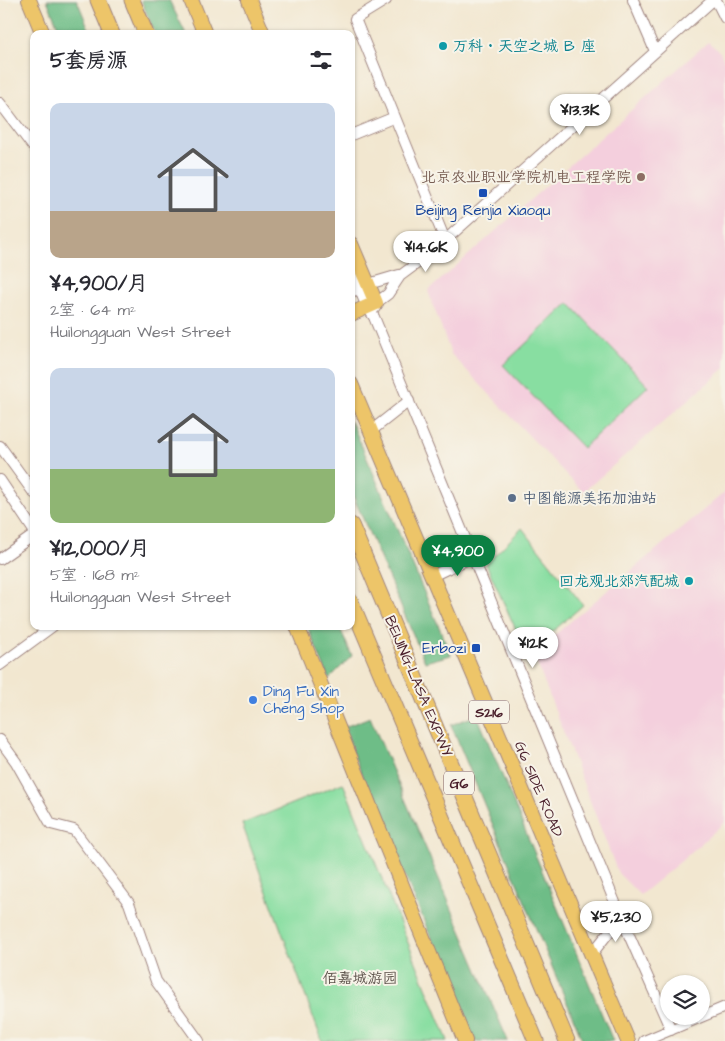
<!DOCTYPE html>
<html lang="zh">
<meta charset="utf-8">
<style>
:root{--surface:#fff;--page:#f2f2f3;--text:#2b2b33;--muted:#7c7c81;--accent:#0b8043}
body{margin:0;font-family:"Architects Daughter","LXGW WenKai TC",sans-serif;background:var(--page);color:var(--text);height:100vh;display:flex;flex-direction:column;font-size:19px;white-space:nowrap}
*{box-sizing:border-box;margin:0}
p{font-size:16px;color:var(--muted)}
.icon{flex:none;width:28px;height:28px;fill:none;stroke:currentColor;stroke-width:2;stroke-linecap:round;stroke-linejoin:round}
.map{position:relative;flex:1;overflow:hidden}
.sheet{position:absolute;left:30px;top:30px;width:325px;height:600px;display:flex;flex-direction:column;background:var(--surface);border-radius:10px;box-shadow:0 1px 4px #0004}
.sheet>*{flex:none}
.buttons{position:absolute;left:660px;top:975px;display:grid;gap:10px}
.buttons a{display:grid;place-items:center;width:50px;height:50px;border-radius:50%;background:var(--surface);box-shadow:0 1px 4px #0004;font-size:25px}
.price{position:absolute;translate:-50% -42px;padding:0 11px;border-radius:18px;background:#fff;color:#222;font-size:16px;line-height:32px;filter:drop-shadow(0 1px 2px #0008)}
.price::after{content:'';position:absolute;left:50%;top:30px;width:15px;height:11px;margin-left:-8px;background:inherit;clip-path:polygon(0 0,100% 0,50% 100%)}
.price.active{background:var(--accent);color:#fff}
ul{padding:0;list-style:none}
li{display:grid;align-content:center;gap:10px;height:265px;padding:0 20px}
li span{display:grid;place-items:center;height:155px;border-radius:10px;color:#555}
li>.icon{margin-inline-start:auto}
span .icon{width:90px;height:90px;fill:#fffc;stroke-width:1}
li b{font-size:21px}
h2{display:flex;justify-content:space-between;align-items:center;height:60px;padding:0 20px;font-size:21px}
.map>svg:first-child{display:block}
.built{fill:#f4cfdd}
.green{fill:#88dea1;stroke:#697e66}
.forest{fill:#6ebd87;stroke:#5c6e59}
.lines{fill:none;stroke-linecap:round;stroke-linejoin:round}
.minor-casing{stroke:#9e837e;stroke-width:12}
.major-casing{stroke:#9e837e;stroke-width:16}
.highway-casing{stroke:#9e837e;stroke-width:17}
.minor{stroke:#fff;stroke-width:10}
.major{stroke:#edc569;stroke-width:14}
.highway{stroke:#edc569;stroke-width:15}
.culture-dot{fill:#0f9aa8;stroke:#f7f3e8;stroke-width:2}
.education-dot{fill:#8d6e63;stroke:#f7f3e8;stroke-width:2}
.transit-dot{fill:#1a4fb4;stroke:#f7f3e8;stroke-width:2}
.service-dot{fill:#5c6f8a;stroke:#f7f3e8;stroke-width:2}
.shop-dot{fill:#3f7fe0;stroke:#f7f3e8;stroke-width:2}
.labels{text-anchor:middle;stroke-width:4;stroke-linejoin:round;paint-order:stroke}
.shield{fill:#f7f3e8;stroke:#7e5f64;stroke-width:1}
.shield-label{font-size:14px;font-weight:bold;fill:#4a1f2b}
.culture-label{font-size:15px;fill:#0d838f;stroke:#f7f3e8;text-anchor:start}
.education-label{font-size:15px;fill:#785e54;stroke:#f7f3e8;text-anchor:end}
.transit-label{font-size:15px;fill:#164399;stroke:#f7f3e8}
.service-label{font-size:15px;fill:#4e5e75;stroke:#f7f3e8;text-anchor:start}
.street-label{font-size:15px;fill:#4a1f2b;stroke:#f7f3e8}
.shop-label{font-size:15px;fill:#366cbe;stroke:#f7f3e8;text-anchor:start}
.park-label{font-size:15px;fill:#5a4f48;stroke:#f7f3e8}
</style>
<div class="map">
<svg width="725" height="1041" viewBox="0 0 725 1041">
<rect width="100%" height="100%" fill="#f7f3e8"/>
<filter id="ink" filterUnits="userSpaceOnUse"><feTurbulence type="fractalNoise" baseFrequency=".02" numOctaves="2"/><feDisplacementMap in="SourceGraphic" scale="10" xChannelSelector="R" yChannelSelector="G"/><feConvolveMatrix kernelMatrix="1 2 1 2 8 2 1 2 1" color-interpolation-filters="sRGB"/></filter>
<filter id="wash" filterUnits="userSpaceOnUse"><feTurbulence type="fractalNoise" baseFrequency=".0096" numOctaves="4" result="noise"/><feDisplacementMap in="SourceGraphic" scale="20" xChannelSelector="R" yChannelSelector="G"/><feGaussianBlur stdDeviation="1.12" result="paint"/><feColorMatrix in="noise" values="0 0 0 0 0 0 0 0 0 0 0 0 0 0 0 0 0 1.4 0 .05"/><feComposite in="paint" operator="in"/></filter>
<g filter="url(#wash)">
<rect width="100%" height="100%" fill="#f2e7d0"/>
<path class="built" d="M708,42L720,52L725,63V368L583,492L451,354L428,291Z
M725,492V822L680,862L640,895L618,873L533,653Z"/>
<path class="green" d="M569,303L648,386L583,448L503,365Z
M522,528L583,605L527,654L486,564Z
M343,783L448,1041H322L242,824Z"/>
<path class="forest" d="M47,0H77L91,34H61Z
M141,0H169L186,34H155Z
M351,421L451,655L425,662L351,491Z
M307,626H339L352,656L329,679Z
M477,715L613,1041H583L451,725Z
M370,717L508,1041H475L342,728Z"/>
</g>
<g filter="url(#ink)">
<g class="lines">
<defs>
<path id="minor" d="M386,0L355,19L445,240
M633,0L655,51
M716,0L725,18
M0,103L34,148
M351,135L395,117
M351,269L367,307L374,317L621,917L671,1030
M351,292L372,283L399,275
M375,308L376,303L388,294L400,276L431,253L713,0
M371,431L409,401
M0,446L34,493
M0,480L34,531
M0,559L34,535
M432,576L474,556
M0,665L53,626
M0,740L16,762L51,824L74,830L129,903L156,981L199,1041
M591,955L621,917
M644,1041L725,1007"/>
<path id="major" d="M29,0L43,34
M191,0L205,34
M249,0L263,34
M351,244L376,303L351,314
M351,384L628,1041
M297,626L465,1041"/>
<path id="highway" d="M98,0L112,34
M132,0L146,34
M351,525L567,1041
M351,602L536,1041"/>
</defs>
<use href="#minor" class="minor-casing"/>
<use href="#major" class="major-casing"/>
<use href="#highway" class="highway-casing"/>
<use href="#minor" class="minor"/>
<use href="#major" class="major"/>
<use href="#highway" class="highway"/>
</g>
</g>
<g class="culture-dot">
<circle cx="443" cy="46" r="5"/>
<circle cx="689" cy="581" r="5"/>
</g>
<circle class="education-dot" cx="641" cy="177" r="5"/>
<g class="transit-dot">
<rect x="478" y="188" width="10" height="10" rx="2.5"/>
<rect x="471" y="643" width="10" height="10" rx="2.5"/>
</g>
<circle class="service-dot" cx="512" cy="498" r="5"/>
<circle class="shop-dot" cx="253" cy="700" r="5"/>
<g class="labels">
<g class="shield">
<rect x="469" y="700.5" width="40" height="23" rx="4"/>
<rect x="444" y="771.5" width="30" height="23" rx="4"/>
</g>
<g class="shield-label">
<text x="489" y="717">S216</text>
<text x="459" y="788">G6</text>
</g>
<g class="culture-label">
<text x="453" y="51">万科・天空之城 B 座</text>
<text x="679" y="586" text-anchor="end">回龙观北郊汽配城</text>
</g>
<g class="education-label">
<text x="631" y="182">北京农业职业学院机电工程学院</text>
</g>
<g class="transit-label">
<text x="483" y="215">Beijing Renjia Xiaoqu</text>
<text x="466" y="653" text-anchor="end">Erbozi</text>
</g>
<g class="service-label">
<text x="522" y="503">中图能源美拓加油站</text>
</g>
<g class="street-label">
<text transform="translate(419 686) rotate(67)" y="5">BEIJING-LASA EXPWY</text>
<text transform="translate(539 789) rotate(67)" y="5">G6 SIDE ROAD</text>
</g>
<g class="shop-label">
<text x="263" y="696">Ding Fu Xin<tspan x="263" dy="17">Cheng Shop</tspan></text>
</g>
<g class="park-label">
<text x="360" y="983">佰嘉城游园</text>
</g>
</g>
</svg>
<div class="buttons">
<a><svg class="icon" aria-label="layers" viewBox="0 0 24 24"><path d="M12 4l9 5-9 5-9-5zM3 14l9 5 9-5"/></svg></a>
</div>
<b class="price" style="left:580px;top:136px">¥13.3K</b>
<b class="price" style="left:426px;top:273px">¥14.6K</b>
<b class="price active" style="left:458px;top:577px">¥4,900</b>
<b class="price" style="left:533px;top:669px">¥12K</b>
<b class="price" style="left:616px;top:943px">¥5,230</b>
<section class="sheet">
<h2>5套房源<svg class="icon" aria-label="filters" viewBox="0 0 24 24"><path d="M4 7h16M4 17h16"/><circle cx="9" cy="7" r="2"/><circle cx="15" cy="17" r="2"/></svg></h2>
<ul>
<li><span style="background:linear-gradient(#c9d6e8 70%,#b9a48a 0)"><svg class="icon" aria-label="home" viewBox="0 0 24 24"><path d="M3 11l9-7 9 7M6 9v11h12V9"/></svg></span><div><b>¥4,900/月</b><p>2室 · 64 m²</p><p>Huilongguan West Street</p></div></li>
<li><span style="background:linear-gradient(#c9d6e8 65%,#8fb573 0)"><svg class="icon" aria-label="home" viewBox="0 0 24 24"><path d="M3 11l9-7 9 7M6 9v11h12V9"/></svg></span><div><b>¥12,000/月</b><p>5室 · 168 m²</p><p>Huilongguan West Street</p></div></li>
</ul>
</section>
</div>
